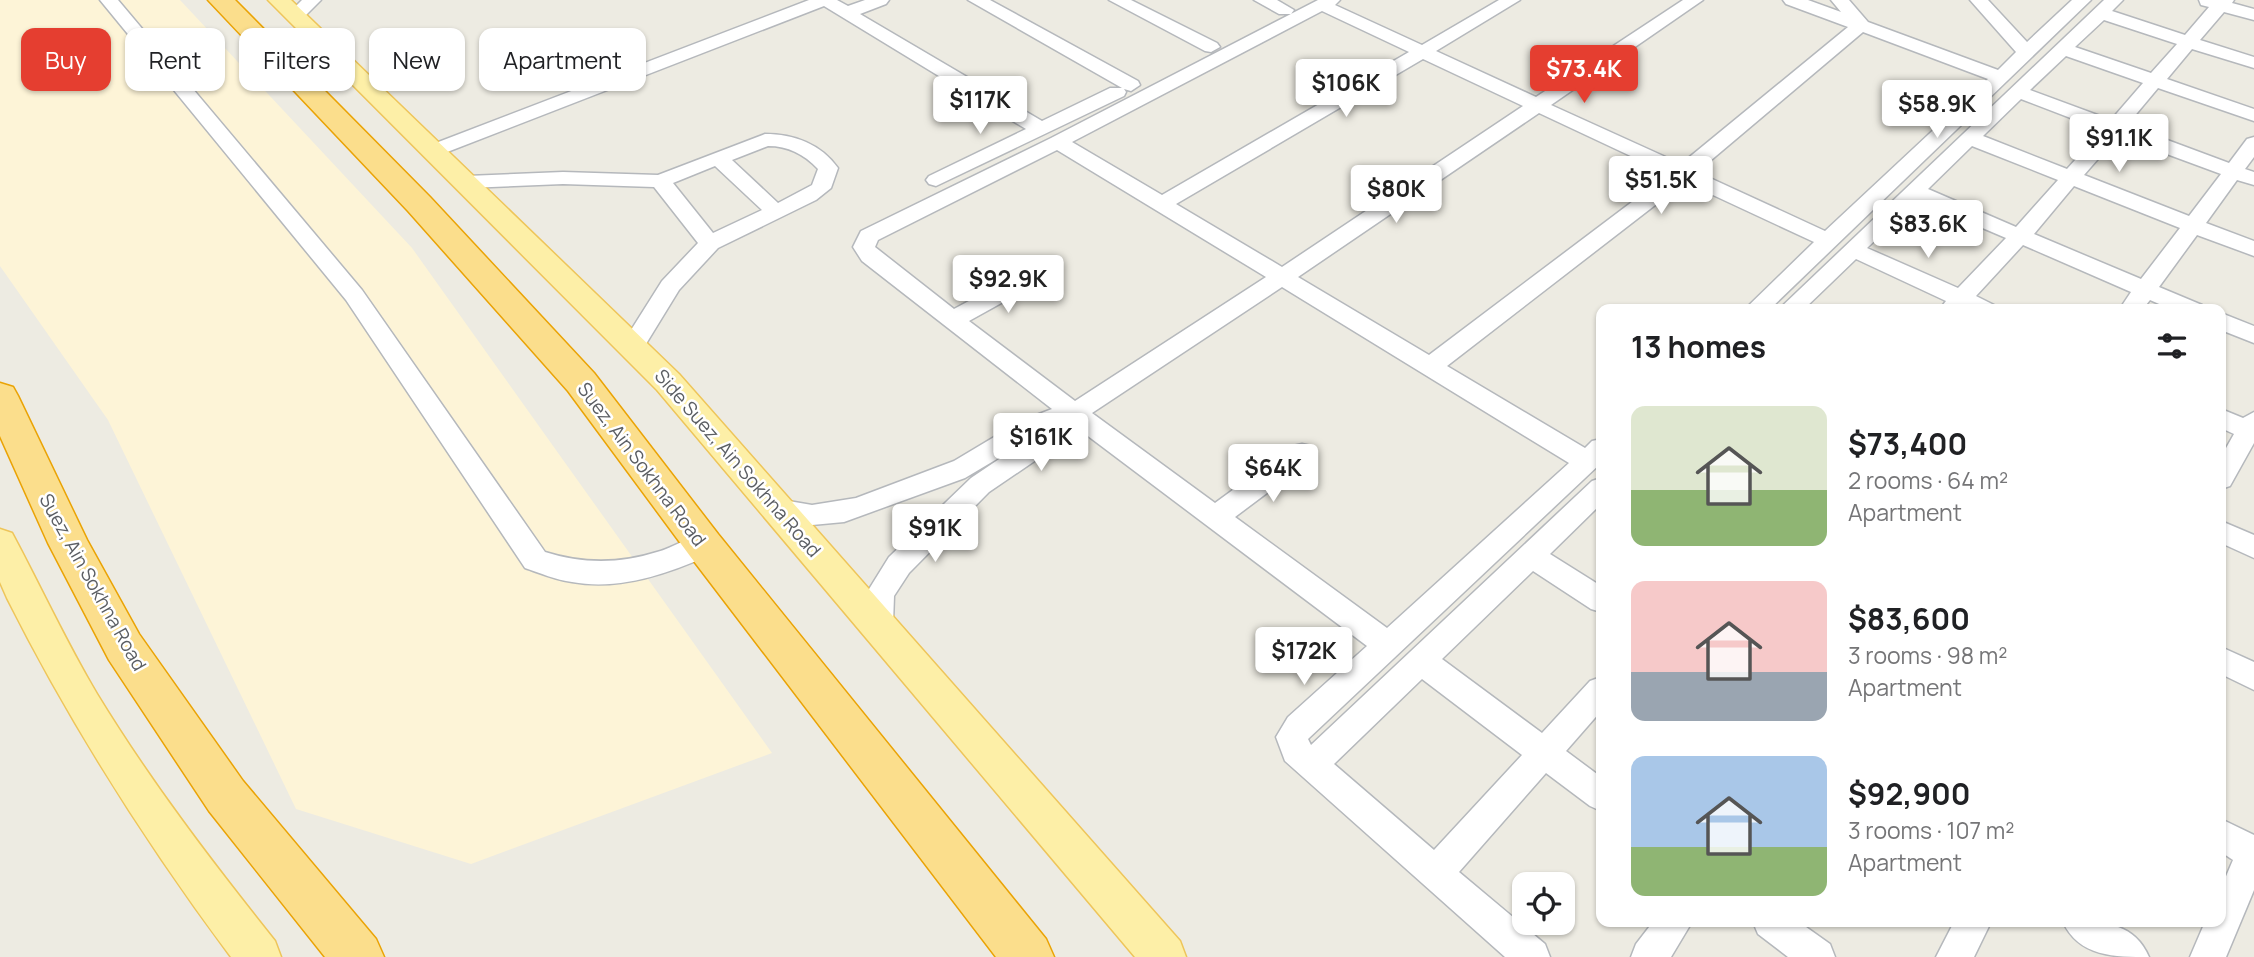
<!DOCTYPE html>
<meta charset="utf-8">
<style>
:root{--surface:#fff;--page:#f6f6f6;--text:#202124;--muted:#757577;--accent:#e53e30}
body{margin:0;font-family:Manrope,sans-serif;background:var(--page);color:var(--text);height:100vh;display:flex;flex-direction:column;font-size:26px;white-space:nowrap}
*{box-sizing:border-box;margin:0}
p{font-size:23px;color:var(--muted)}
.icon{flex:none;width:38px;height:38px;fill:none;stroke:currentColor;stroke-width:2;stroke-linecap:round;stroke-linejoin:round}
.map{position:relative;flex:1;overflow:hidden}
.sheet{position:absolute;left:1596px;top:304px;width:630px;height:623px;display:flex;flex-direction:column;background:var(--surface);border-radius:14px;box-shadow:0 2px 5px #0004}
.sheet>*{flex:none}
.top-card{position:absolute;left:21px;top:28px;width:665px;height:63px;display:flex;gap:14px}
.controls{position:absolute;left:1512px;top:872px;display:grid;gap:14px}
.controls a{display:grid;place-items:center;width:63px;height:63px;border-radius:14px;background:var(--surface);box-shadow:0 2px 5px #0004;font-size:35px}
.price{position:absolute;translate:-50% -60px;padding:0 16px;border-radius:7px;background:#fff;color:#222;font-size:23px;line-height:46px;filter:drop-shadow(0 2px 4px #0008)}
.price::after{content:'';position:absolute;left:50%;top:42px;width:21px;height:16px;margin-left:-10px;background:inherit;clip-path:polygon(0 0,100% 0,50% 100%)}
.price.selected{background:var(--accent);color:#fff}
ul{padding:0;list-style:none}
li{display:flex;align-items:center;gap:21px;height:175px;padding:0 35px}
li span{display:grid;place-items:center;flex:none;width:196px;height:140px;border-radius:14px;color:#555}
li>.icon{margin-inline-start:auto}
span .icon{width:84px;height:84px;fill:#fffc;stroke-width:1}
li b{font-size:30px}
h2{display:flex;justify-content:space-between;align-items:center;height:84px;padding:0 35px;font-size:30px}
.tag{padding:0 24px;border-radius:14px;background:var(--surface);box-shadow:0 2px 5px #0004;font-size:24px;line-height:63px}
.tag.selected{background:var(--accent);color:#fff}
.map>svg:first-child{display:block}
.commercial{fill:#fdf4d7}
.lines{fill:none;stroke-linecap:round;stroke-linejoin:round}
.minor-casing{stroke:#b5b8bc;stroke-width:3}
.major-casing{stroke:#eec55a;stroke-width:3}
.highway-casing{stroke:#eaa305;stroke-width:3}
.minor{fill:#fff;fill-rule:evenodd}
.major{fill:#fdefa7;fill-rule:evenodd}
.highway{fill:#fbde8c;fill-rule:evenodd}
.labels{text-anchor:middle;stroke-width:5;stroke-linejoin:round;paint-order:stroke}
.street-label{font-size:19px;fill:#5b5e63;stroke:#fff}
</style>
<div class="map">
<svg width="2254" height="957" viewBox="0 0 2254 957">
<rect width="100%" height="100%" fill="#edebe2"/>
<path class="commercial" d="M0,0H180L412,248L772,753L471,864L296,809L108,420L0,266Z"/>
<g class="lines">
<defs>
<path id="minor" d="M100,0H118L362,290L545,552C583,564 619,564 657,552C676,547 695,531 714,537L718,545L714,553C671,573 620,591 572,582C556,580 540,573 525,568L346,300Z
M302,0H321L301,20H289L286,16Z
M809,0H837L848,6L865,0H889L886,4L860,14L1042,121L1110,88H1122L968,0H990L1138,81L1140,85L1131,91L1124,89L1126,92L1124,96L936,186L929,184L926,180L929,176L1026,129L824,6L442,154H428L425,150L428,146Z
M1109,0H1131L1217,43L1220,47L1211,52L1205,51Z
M1254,0H1277L1294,10L1291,14H1279Z
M1318,0H1340L1335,5L1422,45L1499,0H1520L1436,51L1536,97L1683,0H1703L1551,105L1681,164L1848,27L1786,4L1783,0H1808L1841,12L1831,0H1849L1868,22L1998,70L2016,52L1970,0H1988L2027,42L2072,0H2091L1769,310H1744L1814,242L1685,182L1447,366L1585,448L1592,441L1601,439V463L1308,739L1311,745L1592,481L1601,478V504L1550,554L1601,586V612L1591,609L1533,571L1442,659L1542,733L1590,681L1601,677V711L1566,751L1601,777V811L1590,806L1546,773L1459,872L1545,944L1550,957H1505L1285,761L1276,737L1288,717L1367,646L1076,427L1061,443L989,492L909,573L894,596L893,623L888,631L878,635L868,631L863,623L866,594L889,557L971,478L1017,447L965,478L844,522L812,525L768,516L764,509L768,502L777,499L812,505L856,498L954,461L1021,421L1052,409L862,261L853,247L861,231L1051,138ZM1322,11L1409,52L1162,195L1072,142ZM1863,32L1988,79L1825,231L1697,172ZM1423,59L1523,106L1282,267L1176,204ZM1539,113L1669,174L1429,355L1298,277ZM1057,150L1266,277L1075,401L969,321L1048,277L1051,272L1048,267H1032L954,309L875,247L878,240ZM1282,287L1569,463L1387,628L1235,517L1311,460L1315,453L1311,446L1302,444L1293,446L1215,503L1092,413ZM1422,679L1522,755L1434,850L1334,764Z
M2104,0H2123L2112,11L2185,35L2209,7L2201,5L2199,0H2234L2232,3L2254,9V20L2224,12L2200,40L2254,57V68L2192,49L2167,79L2254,109V121L2158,88L2127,125L2229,163L2247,139L2254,137V157L2245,169L2254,172V185L2237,180L2206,223L2254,241V256L2197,235L2159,287L2202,305L2205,310H2173L2150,300L2142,310H2119L2131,292L2023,245L1976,296L1994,305L1997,310H1939L1946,301L1856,259L1803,310H1778ZM2104,20L2177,44L2151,73L2075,47ZM2066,56L2143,83L2111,120L2030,90ZM2021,99L2102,130L2067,169L1983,136ZM2118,136L2221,174L2189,216L2084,175ZM1972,146L2058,180L2016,227L1928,189ZM2074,186L2180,228L2141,279L2034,234ZM1917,200L2006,238L1958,288L1867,248Z
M765,134C794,134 821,144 838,168L831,188L816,200L718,248L679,290L641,352L633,354L625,352L621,346L662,281L698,243L654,187L563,184L467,188L460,186L457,182L460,178L467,176L563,172L658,175ZM768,146C788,146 804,154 818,169L812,185L778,203L732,160ZM715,166L762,210L713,233L673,183Z
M2221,313L2254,326V343L2221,330Z
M2221,409L2243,418L2254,412V443L2230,486L2221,489V457L2234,434L2221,428Z
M2221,521L2254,535V558L2221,543Z
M2221,647L2254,662V690L2221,674Z
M2221,819L2254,835V890L2226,957H2190L2205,922H2221V888L2233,860L2221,852Z
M1653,922H1692L1671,957H1631L1636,944Z
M1753,922H1799L1830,944L1835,957H1788L1758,934Z
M1954,922H1991L1974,957H1936Z
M2063,922C2097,922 2133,919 2149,957C2115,957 2079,957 2063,922Z"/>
<path id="major" d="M268,0H291L679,374L1180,941L1186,957H1135L657,390Z
M0,529L12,533C41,587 66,642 97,694C150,781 212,862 275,941L281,957H231C146,843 71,725 7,598L0,582Z"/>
<path id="highway" d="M208,0H235L430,197L594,373L718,534L1046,939L1054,957H996L690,556L568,391L408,211Z
M0,383L13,387L18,396L87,540L139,634L243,781L376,939L384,957H325L209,811L109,660L48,543L0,436Z"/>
</defs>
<use href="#minor" class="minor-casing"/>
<use href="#major" class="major-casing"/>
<use href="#highway" class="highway-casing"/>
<use href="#minor" class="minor"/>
<use href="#major" class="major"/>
<use href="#highway" class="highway"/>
</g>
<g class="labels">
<g class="street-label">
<text transform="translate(738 463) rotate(49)" y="7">Side Suez, Ain Sokhna Road</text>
<text transform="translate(642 464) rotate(53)" y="7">Suez, Ain Sokhna Road</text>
<text transform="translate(93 582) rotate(61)" y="7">Suez, Ain Sokhna Road</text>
</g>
</g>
</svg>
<div class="controls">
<a><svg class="icon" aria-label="locate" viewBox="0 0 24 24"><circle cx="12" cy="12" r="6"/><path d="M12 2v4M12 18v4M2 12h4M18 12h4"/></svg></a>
</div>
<b class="price selected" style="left:1584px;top:105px">$73.4K</b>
<b class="price" style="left:1346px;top:119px">$106K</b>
<b class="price" style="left:980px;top:136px">$117K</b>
<b class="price" style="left:1937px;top:140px">$58.9K</b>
<b class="price" style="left:2119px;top:174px">$91.1K</b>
<b class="price" style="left:1661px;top:216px">$51.5K</b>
<b class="price" style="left:1396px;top:225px">$80K</b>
<b class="price" style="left:1928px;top:260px">$83.6K</b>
<b class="price" style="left:1008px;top:315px">$92.9K</b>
<b class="price" style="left:1041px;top:473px">$161K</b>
<b class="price" style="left:1273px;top:504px">$64K</b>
<b class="price" style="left:935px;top:564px">$91K</b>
<b class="price" style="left:1304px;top:687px">$172K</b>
<div class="top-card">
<a class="tag selected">Buy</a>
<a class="tag">Rent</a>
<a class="tag">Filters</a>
<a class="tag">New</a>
<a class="tag">Apartment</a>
</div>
<section class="sheet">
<h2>13 homes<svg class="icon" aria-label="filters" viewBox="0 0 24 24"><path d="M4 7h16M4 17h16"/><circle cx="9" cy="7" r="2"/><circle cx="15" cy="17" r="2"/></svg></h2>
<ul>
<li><span style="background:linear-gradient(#dfe7d0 60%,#8fb573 0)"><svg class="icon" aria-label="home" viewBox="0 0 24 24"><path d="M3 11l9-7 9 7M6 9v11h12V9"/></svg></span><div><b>$73,400</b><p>2 rooms · 64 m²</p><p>Apartment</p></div></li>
<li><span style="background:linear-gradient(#f6c9c9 65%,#9aa5b1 0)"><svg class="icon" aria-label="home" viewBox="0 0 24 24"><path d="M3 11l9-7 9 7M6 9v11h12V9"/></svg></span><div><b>$83,600</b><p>3 rooms · 98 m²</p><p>Apartment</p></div></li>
<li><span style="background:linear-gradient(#a9c7e8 65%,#8fb573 0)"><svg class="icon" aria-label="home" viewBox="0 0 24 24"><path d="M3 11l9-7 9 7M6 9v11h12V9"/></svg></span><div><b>$92,900</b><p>3 rooms · 107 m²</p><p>Apartment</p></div></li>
</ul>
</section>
</div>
